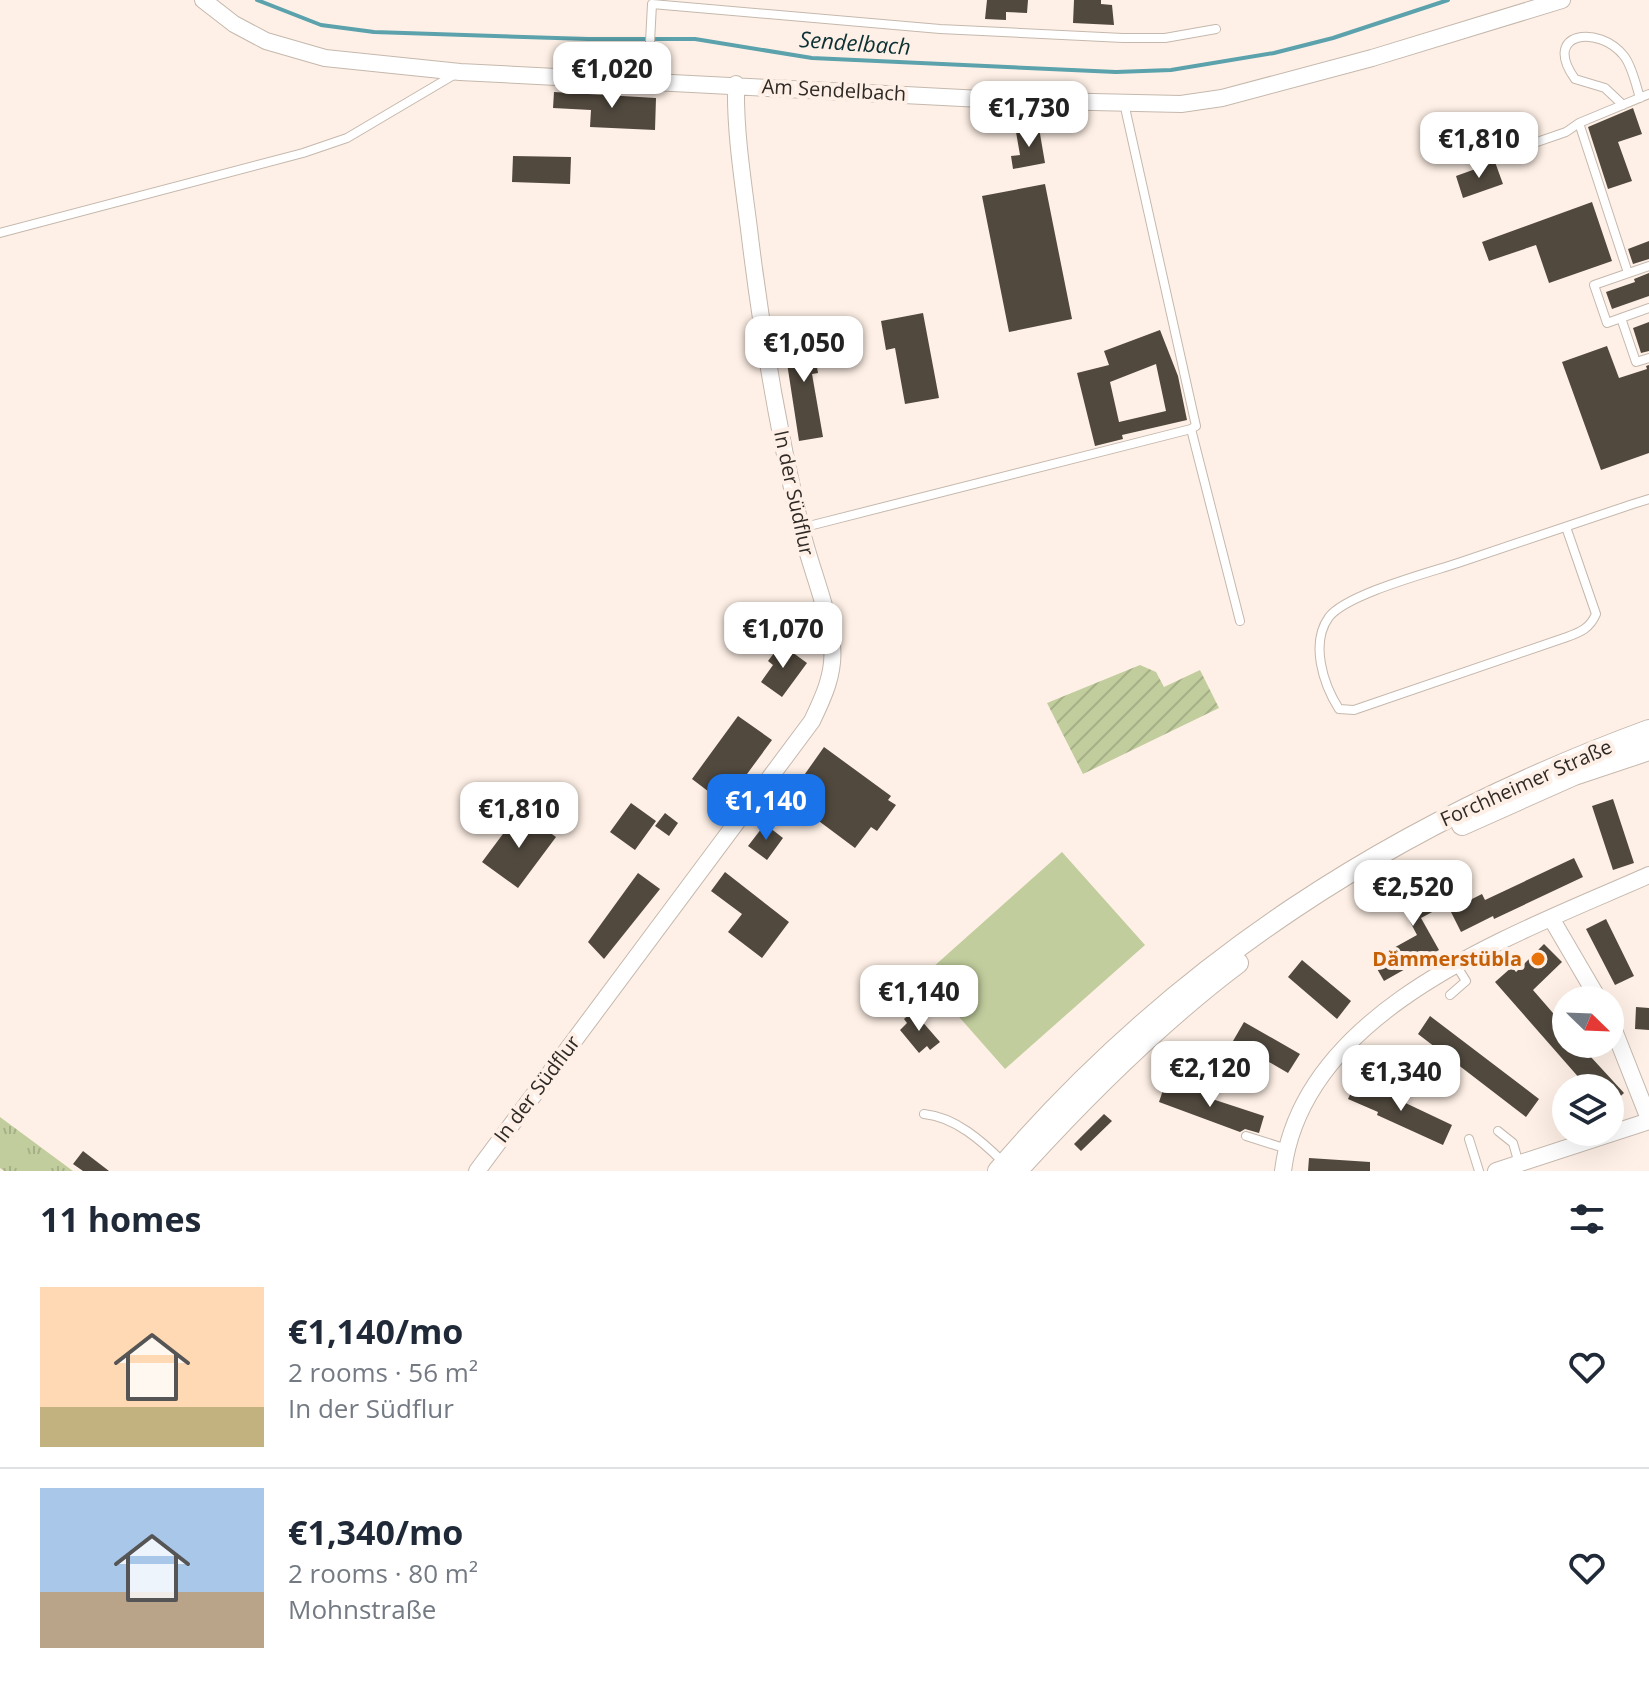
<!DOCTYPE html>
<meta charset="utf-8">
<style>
:root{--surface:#fff;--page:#f6f6f7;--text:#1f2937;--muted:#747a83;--line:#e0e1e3;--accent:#1a73e8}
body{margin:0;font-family:"Open Sans",sans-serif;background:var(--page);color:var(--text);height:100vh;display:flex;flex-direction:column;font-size:30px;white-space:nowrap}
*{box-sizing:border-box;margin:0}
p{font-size:26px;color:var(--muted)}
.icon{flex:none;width:44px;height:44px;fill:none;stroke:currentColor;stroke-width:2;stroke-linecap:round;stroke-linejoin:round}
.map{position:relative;height:1171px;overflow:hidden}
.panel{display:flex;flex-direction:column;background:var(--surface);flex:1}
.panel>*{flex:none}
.needle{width:52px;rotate:113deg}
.fabs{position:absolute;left:1552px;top:986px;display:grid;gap:16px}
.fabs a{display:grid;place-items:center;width:72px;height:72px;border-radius:50%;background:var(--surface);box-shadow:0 8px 32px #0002;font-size:40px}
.price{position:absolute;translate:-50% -68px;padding:0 18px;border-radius:16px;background:#fff;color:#222;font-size:26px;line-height:52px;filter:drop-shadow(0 2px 4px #0008)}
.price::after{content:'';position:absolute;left:50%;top:48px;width:24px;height:18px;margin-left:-12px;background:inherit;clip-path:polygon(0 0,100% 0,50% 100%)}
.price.current{background:var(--accent);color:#fff}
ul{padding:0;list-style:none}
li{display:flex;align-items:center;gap:24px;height:200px;padding:0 40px}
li+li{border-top:2px solid var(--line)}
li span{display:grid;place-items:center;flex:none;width:224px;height:160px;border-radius:0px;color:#555}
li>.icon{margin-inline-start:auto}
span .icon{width:96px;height:96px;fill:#fffc;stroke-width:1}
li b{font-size:34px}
h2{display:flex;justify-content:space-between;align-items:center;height:96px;padding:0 40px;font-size:34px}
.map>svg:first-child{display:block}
.grass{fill:url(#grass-tufts)}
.garden{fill:url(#garden-furrows)}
.pitch{fill:#c1cd9d}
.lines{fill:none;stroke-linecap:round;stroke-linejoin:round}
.stream{stroke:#5ba2ac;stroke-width:4}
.building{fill:#51493e;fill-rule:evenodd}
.service-casing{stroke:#c5b8ad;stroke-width:10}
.minor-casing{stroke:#c5b8ad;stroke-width:18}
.tertiary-casing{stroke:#c5b8ad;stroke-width:22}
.service{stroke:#fff;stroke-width:8}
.minor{stroke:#fff;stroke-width:16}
.tertiary{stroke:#fff;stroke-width:20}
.food-dot{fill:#e8710a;stroke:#fef0e6;stroke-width:3}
.labels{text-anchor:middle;stroke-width:8;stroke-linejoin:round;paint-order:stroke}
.street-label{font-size:20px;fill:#2f2a26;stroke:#fef0e6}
.food-label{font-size:20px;font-weight:bold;fill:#c56008;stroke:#fef0e6;text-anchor:end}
.water-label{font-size:22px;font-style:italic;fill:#0c3135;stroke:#fef0e6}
</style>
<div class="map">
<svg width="1649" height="1171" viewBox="0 0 1649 1171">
<defs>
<pattern id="grass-tufts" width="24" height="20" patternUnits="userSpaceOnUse" patternTransform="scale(2)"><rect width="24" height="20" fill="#c1cd9d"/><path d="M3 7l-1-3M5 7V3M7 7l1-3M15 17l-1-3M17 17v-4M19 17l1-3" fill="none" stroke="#a6b087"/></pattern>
<pattern id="garden-furrows" width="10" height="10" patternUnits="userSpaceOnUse" patternTransform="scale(2)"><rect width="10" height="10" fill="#c1cd9d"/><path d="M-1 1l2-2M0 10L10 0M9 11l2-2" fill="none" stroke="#a6b087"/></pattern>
</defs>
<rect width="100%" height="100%" fill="#fef0e6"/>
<path class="grass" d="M0,1117L73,1171H4L0,1168Z"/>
<path class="garden" d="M1140,665L1156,672L1164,687L1200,670L1219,708L1083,774L1047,703Z"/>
<path class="pitch" d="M1062,852L1145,945L1005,1069L923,976Z"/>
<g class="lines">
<path class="stream" d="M257,0L321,25L374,32L588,39H695L812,58L1116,72L1171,70L1274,53L1333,38L1448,0"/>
</g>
<path class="building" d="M987,0H1028L1027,13L1006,12V20L985,19Z
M1074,0H1101V4L1112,5L1114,25L1073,23Z
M554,92L656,98L655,130L590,127L591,110L553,108Z
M1633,108L1642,134L1618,142L1632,181L1608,189L1588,127Z
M1039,128L1045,163L1013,169L1011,156L1020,155L1016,132Z
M513,156L571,157L570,184L512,182Z
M1495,162L1503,184L1463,198L1456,176Z
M1045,184L1072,319L1009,332L982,196Z
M1592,202L1612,261L1549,283L1536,245L1489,261L1482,242Z
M1649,241V259L1633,264L1628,249Z
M1649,273V296L1612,309L1606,292L1635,282L1634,279Z
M923,313L939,398L905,404L895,348L886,350L881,321Z
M1649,322V351L1641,353L1633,328Z
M1160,330L1178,376L1187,420L1122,435L1123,439L1095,446L1077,373L1109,365L1104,351ZM1156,364L1166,411L1119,422L1110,382Z
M808,333L810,343L817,342L819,354L815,355L818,373L812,374L823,437L799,441L783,337Z
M1607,346L1619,378L1647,369L1646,366L1649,365V453L1601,470L1562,362Z
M781,644L807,663L782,697L761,682L773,665L768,661Z
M738,716L772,740L725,804L692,779Z
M824,747L891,796L888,800L896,805L877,831L871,827L855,848L788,798Z
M1613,799L1634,863L1613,870L1592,806Z
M631,803L656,821L635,850L610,832Z
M520,811L556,837L518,888L482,862Z
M665,813L678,823L669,836L655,826Z
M765,824L783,838L767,860L748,846Z
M1574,858L1583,877L1494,919L1493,916L1461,932L1450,910L1482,894L1485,900Z
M725,872L789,922L762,958L728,932L742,914L711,891Z
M638,873L660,889L604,959L588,942Z
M1431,873L1447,904L1421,918L1439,950L1384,981L1372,960L1417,935L1396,895Z
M1606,919L1634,976L1615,985L1586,929Z
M1544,944L1562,962L1533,990L1566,1028V1044H1579L1624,1093L1610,1106V1088H1588L1495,982L1512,967L1516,972Z
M1302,960L1351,1001L1337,1019L1288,977Z
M1636,1007L1649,1008V1030L1635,1029Z
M913,1011L940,1042L930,1050L927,1046L919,1053L900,1030L907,1023L904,1019Z
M1430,1016L1539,1099L1526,1117L1418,1034Z
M1244,1022L1300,1054L1288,1073L1233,1041Z
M1357,1080L1452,1125L1443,1145L1377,1115L1378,1112L1348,1099Z
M1166,1081L1207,1094L1206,1097L1264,1116L1259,1133L1245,1129L1240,1132L1159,1102Z
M1104,1114L1112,1121L1081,1151L1074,1144Z
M83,1151L109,1171H83L73,1164Z
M1309,1158L1370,1162V1171H1308Z"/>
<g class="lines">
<defs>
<path id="service" d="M648,80L652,4L940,29L1123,38H1165L1216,29
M1124,103L1196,426L1191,429
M1623,105L1605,88L1575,79C1541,32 1599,24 1624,56C1632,66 1636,85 1640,98
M1505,153L1566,132L1579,123
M0,233L303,153L347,138L457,73
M1649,266L1594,285L1607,323L1649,308
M1628,273L1579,123L1649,94
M1621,318L1636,362L1649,358
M1566,527L1596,614C1590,628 1581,632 1567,637L1354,710L1339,709C1323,684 1310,643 1329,617C1347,594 1428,573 1458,563C1516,543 1575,524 1633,504L1649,499
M801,528L1191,429L1240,621
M1450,995L1466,981L1456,965
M924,1114C955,1117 982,1141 1003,1162
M1498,1131L1513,1143L1519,1164
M1246,1136L1287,1149
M1469,1139L1479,1171"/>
<path id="minor" d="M203,0L234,24L266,41L325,58L460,72L1001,100L1181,104L1222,98L1372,58L1562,0
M1551,918L1599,1000
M1610,1020L1649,1119
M477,1171L812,721C823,698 835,673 832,646C828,606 810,567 801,528C778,430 761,330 749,229C743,181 735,133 736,84
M1283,1171C1303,1007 1519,933 1649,875
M1496,1171L1649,1121"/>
<path id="tertiary" d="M1462,825L1574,775L1649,750
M998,1171C1176,963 1393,824 1649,730
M1017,1171C1085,1096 1157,1024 1238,963"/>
</defs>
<use href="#service" class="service-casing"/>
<use href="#minor" class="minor-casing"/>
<use href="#tertiary" class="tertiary-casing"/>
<use href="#service" class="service"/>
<use href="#minor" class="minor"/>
<use href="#tertiary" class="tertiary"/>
</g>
<circle class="food-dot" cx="1538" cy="959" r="8"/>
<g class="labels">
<g class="street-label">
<text transform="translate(834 90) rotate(3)" y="7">Am Sendelbach</text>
<text transform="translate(794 493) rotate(78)" y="7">In der Südflur</text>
<text transform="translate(1526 783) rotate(-24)" y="7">Forchheimer Straße</text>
<text transform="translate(537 1089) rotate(-53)" y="7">In der Südflur</text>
</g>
<g class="food-label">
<text x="1522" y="966">Dämmerstübla</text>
</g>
<g class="water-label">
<text transform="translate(855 43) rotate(4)" y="8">Sendelbach</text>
</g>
</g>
</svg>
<div class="fabs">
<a><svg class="needle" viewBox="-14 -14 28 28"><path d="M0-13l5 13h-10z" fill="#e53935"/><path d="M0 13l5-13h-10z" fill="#747a83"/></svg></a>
<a><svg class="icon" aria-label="layers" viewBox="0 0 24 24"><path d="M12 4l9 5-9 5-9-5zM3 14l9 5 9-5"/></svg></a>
</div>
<b class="price" style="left:612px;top:110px">€1,020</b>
<b class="price" style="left:1029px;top:149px">€1,730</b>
<b class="price" style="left:1479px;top:180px">€1,810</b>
<b class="price" style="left:804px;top:384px">€1,050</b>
<b class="price" style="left:783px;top:670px">€1,070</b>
<b class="price current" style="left:766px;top:842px">€1,140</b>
<b class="price" style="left:519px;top:850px">€1,810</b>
<b class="price" style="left:1413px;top:928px">€2,520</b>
<b class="price" style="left:919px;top:1033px">€1,140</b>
<b class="price" style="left:1210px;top:1109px">€2,120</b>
<b class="price" style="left:1401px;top:1113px">€1,340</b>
</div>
<section class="panel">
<h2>11 homes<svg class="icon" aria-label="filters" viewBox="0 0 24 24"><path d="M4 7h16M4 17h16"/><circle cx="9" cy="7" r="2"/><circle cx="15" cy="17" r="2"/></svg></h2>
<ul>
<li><span style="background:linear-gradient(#ffd9b3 75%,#c2b280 0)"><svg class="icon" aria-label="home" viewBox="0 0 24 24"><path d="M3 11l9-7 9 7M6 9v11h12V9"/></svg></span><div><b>€1,140/mo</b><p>2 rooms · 56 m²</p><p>In der Südflur</p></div><svg class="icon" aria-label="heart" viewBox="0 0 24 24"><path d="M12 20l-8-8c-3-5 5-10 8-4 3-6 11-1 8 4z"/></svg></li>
<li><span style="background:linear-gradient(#a9c7e8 65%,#b9a48a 0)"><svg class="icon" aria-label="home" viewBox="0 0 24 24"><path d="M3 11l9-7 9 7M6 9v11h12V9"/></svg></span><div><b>€1,340/mo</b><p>2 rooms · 80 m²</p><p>Mohnstraße</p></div><svg class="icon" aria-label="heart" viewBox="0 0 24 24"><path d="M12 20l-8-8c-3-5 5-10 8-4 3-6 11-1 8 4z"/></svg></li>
</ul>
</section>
